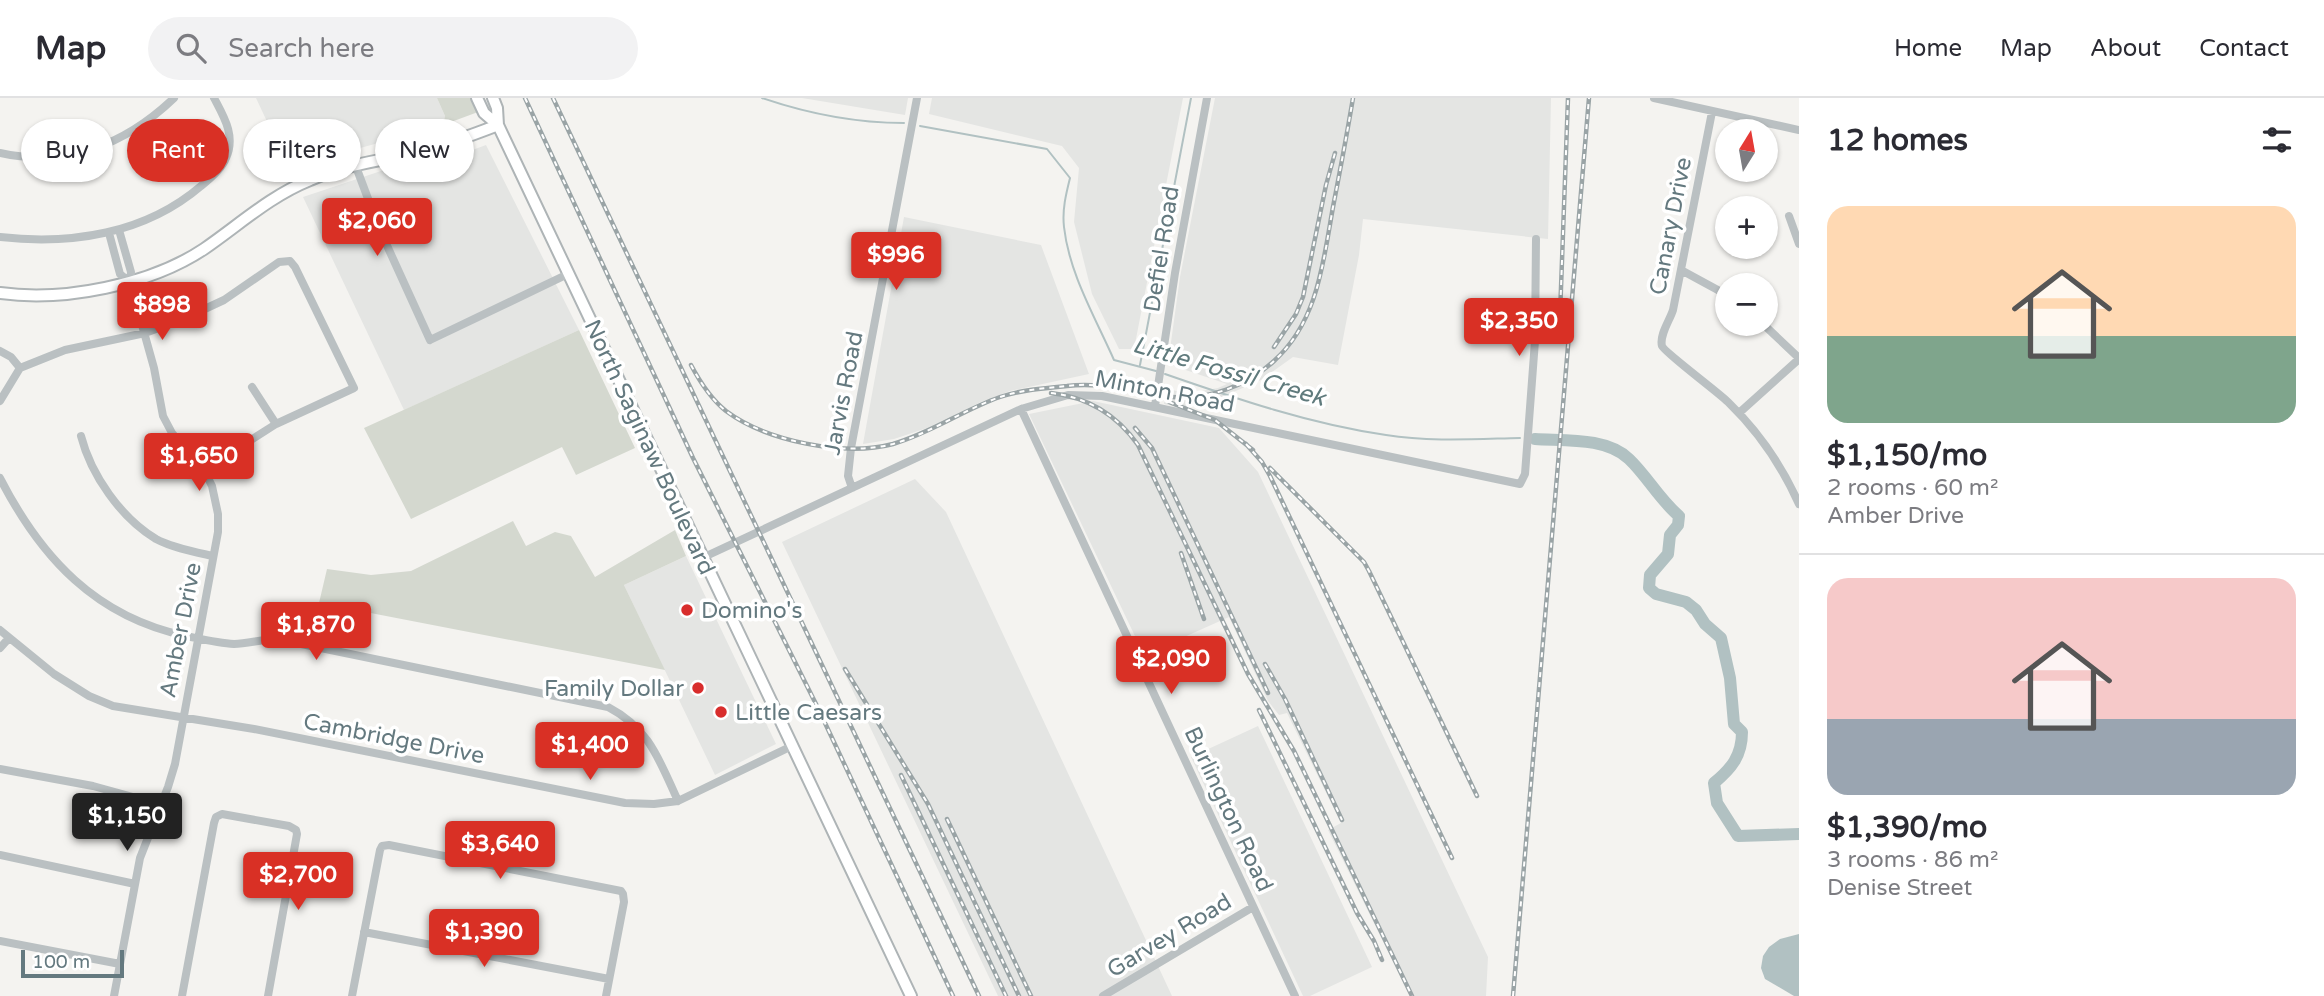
<!DOCTYPE html>
<meta charset="utf-8">
<style>
:root{--surface:#fff;--page:#f2f2f3;--text:#2b2b33;--muted:#7c7c81;--line:#e1e1e2;--accent:#d93025}
body{margin:0;font-family:"Varela Round",sans-serif;background:var(--page);color:var(--text);height:100vh;display:flex;flex-direction:column;font-size:26px;white-space:nowrap}
*{box-sizing:border-box;margin:0}
p{font-size:23px;color:var(--muted)}
.icon{flex:none;width:38px;height:38px;fill:none;stroke:currentColor;stroke-width:2;stroke-linecap:round;stroke-linejoin:round}
.map{position:relative;flex:1;overflow:hidden}
.drawer{display:flex;flex-direction:column;background:var(--surface);width:525px}
.drawer>*{flex:none}
.guide{position:absolute;left:21px;top:21px;width:665px;height:63px;display:flex;gap:14px}
.needle{width:46px;rotate:11deg}
.controls{position:absolute;left:1715px;top:21px;display:grid;gap:14px}
.controls a{display:grid;place-items:center;width:63px;height:63px;border-radius:50%;background:var(--surface);box-shadow:0 2px 5px #0004;font-size:35px}
.scale{position:absolute;left:21px;bottom:18px;width:103px;box-sizing:border-box;padding-left:7px;border:4px solid #64797f;border-top:0;font-size:19px;line-height:24px;white-space:nowrap;color:#64797f;-webkit-text-stroke:5px #fff;paint-order:stroke}
.price{position:absolute;translate:-50% -60px;padding:0 16px;border-radius:7px;background:var(--accent);color:#fff;font-size:23px;line-height:46px;filter:drop-shadow(0 2px 4px #0008)}
.price::after{content:'';position:absolute;left:50%;top:42px;width:21px;height:16px;margin-left:-10px;background:inherit;clip-path:polygon(0 0,100% 0,50% 100%)}
.price.on{background:#222;color:#fff}
ul{padding:0;list-style:none}
li{display:grid;align-content:center;gap:14px;height:371px;padding:0 28px}
li+li{border-top:2px solid var(--line)}
li span{display:grid;place-items:center;height:217px;border-radius:21px;color:#555}
li>.icon{margin-inline-start:auto}
span .icon{width:126px;height:126px;fill:#fffc;stroke-width:1}
li b{font-size:30px}
h2{display:flex;justify-content:space-between;align-items:center;height:84px;padding:0 28px;font-size:30px}
.tag{padding:0 24px;border-radius:32px;background:var(--surface);box-shadow:0 2px 5px #0004;font-size:24px;line-height:63px}
.tag.on{background:var(--accent);color:#fff}
header{display:flex;align-items:center;gap:42px;box-sizing:border-box;height:98px;padding:0 35px;background:var(--surface);border-bottom:2px solid var(--line)}
header strong{font-size:33px}
nav{display:flex;gap:38px;margin-inline-start:auto;font-size:24px}
.search{width:490px;height:63px;background:var(--page);display:flex;align-items:center;gap:18px;box-sizing:border-box;padding:0 24px;border-radius:38px;color:var(--muted);font-size:26px}
main{display:flex;flex:1;min-height:0}
.map>svg:first-child{display:block}
.built{fill:#e4e5e3}
.green{fill:#d4d8cf}
.water{fill:#b1c1c2}
.lines{fill:none;stroke-linecap:round;stroke-linejoin:round}
.stream{stroke:#b1c1c2;stroke-width:2}
.river{stroke:#b1c1c2;stroke-width:12}
.major-casing{stroke:#aeb4b6;stroke-width:14}
.minor{stroke:#bac0c2;stroke-width:8}
.major{stroke:#fff;stroke-width:10}
.rail-casing{stroke:#9aa4a6;stroke-width:4.5}
.rail{stroke:#fff;stroke-width:2;stroke-dasharray:5;stroke-linecap:butt}
.poi-dot{fill:#d82d2c;stroke:#fff;stroke-width:2.5}
.labels{text-anchor:middle;stroke-width:7;stroke-linejoin:round;paint-order:stroke}
.street-label{font-size:23px;fill:#64797f;stroke:#fff}
.poi-label{font-size:23px;fill:#64797f;stroke:#fff;text-anchor:start}
.water-label{font-size:24px;font-style:italic;fill:#607b7d;stroke:#fff}
</style>
<header>
<strong>Map</strong>
<div class="search"><svg class="icon" aria-label="search" viewBox="0 0 24 24"><circle cx="10" cy="10" r="6"/><path d="M15 15l6 6"/></svg>Search here</div>
<nav><a>Home</a><a>Map</a><a>About</a><a>Contact</a></nav>
</header>
<main>
<div class="map">
<svg width="1799" height="898" viewBox="0 0 1799 898">
<rect width="100%" height="100%" fill="#f4f3f0"/>
<path class="built" d="M256,0H437L445,18L443,27L353,52L293,79Z
M802,0H908L905,17Z
M932,0H1183L1134,251H1119L1092,196L1074,124L1079,70L1062,48L929,16Z
M1215,0H1551L1548,141L1363,121L1359,157L1338,267L1293,259L1261,282L1215,302L1189,305L1188,312L1164,306L1167,290L1185,296L1218,290L1227,286L1168,266L1180,179Z
M486,47L579,232L404,312L303,99L381,73L440,64Z
M904,119L1041,147L1089,276L1010,293L981,304L927,330L894,341L863,346Z
M1093,303L1219,330L1258,374L1488,859L1486,898H1410L1328,732L1341,725L1287,615L1279,617L1268,603L1229,519L1144,557L1029,316Z
M915,381L946,414L1172,898H998L782,444Z
M686,458L776,646L715,677L624,487Z
M1258,628L1372,869L1310,898H1303L1191,659Z"/>
<path class="green" d="M437,0H471L478,14L443,27L445,18Z
M579,232L635,350L576,377L562,349L411,421L364,330Z
M513,423L526,448L555,434L571,438L595,479L675,432L686,458L624,487L665,572L319,505L327,471L371,477L411,473Z"/>
<path class="water" d="M1799,836V898H1794L1765,881L1761,870L1763,858L1769,849L1780,841Z"/>
<g class="lines">
<path class="stream" d="M762,0C806,15 857,25 904,25
M920,28L1047,51L1070,80C1066,96 1062,112 1064,129C1069,175 1095,219 1114,262L1156,273
M1140,267L1191,0
M1165,276C1237,301 1310,326 1386,337C1430,344 1475,341 1520,340"/>
<path class="river" d="M1535,341C1564,343 1606,339 1629,361C1647,378 1659,401 1679,418L1678,427L1670,437L1668,456L1650,477L1649,490L1656,496L1686,504L1696,512L1705,526L1721,540L1730,580L1734,626L1742,634C1742,658 1731,671 1714,685L1717,705L1738,738L1799,736"/>
<defs>
<path id="major" d="M477,0L484,15L498,27
M493,0L497,10L498,27L911,898
M0,195C63,204 150,187 204,151C239,127 270,98 310,82C346,66 376,64 412,55C442,48 470,38 498,27"/>
</defs>
<use href="#major" class="major-casing"/>
<path class="minor" d="M1654,0L1799,32
M1712,14L1673,212C1670,222 1659,237 1662,248C1664,254 1718,294 1728,304C1758,333 1782,368 1799,406
M0,55C67,70 126,46 174,0
M355,66L379,130L430,242L568,176
M1789,118L1799,146
M109,135L120,176L130,184
M0,139C71,147 145,136 201,88C210,81 222,71 226,60C236,38 224,19 214,0
M1681,172L1727,197
M1763,226L1799,260
M0,253L11,259L20,270
M20,270L65,252L145,235L181,222L224,202L279,164L290,163L295,169L354,290L276,326L204,372
M252,289L276,326
M0,303L20,270
M1155,308L1175,175L1207,0
M1021,311L1295,898
M1739,315L1799,261
M81,338C91,377 121,420 156,441C173,450 195,454 213,458
M0,380C41,460 96,519 186,538C201,541 218,545 234,546C248,546 262,541 277,541L608,609C650,631 659,662 678,703
M852,390L848,378L851,350L917,0
M702,460L1021,311L1068,297L1102,298L1520,386L1525,376L1535,243L1536,141
M0,532L54,576L89,598L113,608L254,631L625,705L654,706L678,703L792,648
M0,550L9,540
M0,671L93,688L162,707
M0,757L135,786
M364,834L609,881
M0,843L120,866
M114,898L140,760L168,689L175,666L218,434V416L212,388L204,372L172,335L163,318L154,270L130,184L131,174L119,132
M182,898L214,725L216,719L222,716L289,728L296,732L297,736L268,898
M352,898L380,752L382,748L389,747L621,793L623,796L624,804L606,898
M1103,898L1253,809"/>
<use href="#major" class="major"/>
<defs>
<path id="rail" d="M525,0L693,360L818,610L953,898
M553,0L979,898
M1560,217L1568,0
M1274,249L1296,216L1303,199L1326,87L1335,55
M691,267C700,284 711,301 726,313C766,343 844,359 893,346C931,335 963,312 1000,299C1021,292 1045,290 1067,288C1104,283 1136,296 1172,299C1208,302 1247,288 1274,263C1318,223 1323,165 1333,109C1340,73 1347,36 1353,0
M1051,295C1087,299 1117,317 1138,347L1248,576L1294,653L1412,898
M1169,304L1215,322L1253,352
M1135,330L1152,350L1268,595
M1246,346L1262,364L1270,378L1452,760
M1270,370L1364,464L1369,473L1477,698
M1181,455L1204,521
M1265,566L1285,601L1342,722
M845,571L928,706L1019,898
M1259,612L1357,815L1374,843L1382,862
M901,677L1006,898
M947,721L1031,898
M1513,898L1589,0"/>
</defs>
<use href="#rail" class="rail-casing"/>
<use href="#rail" class="rail"/>
</g>
<g class="poi-dot">
<circle cx="687" cy="512" r="7"/>
<circle cx="698" cy="590" r="7"/>
<circle cx="721" cy="614" r="7"/>
</g>
<g class="labels">
<g class="street-label">
<text transform="translate(1670 128) rotate(-79)" y="8">Canary Drive</text>
<text transform="translate(1161 151) rotate(-81)" y="8">Defiel Road</text>
<text transform="translate(1165 293) rotate(11)" y="8">Minton Road</text>
<text transform="translate(843 295) rotate(-79)" y="8">Jarvis Road</text>
<text transform="translate(650 349) rotate(65)" y="8">North Saginaw Boulevard</text>
<text transform="translate(180 532) rotate(-79)" y="8">Amber Drive</text>
<text transform="translate(394 640) rotate(11)" y="8">Cambridge Drive</text>
<text transform="translate(1229 711) rotate(65)" y="8">Burlington Road</text>
<text transform="translate(1169 837) rotate(-31)" y="8">Garvey Road</text>
</g>
<g class="poi-label">
<text x="701" y="520">Domino's</text>
<text x="684" y="598" text-anchor="end">Family Dollar</text>
<text x="735" y="622">Little Caesars</text>
</g>
<g class="water-label">
<text transform="translate(1229 273) rotate(16)" y="8">Little Fossil Creek</text>
</g>
</g>
</svg>
<div class="controls">
<a><svg class="needle" viewBox="-14 -14 28 28"><path d="M0-13l5 13h-10z" fill="#e53935"/><path d="M0 13l5-13h-10z" fill="#7c7c81"/></svg></a>
<a>+</a>
<a>−</a>
</div>
<div class="scale">100 m</div>
<b class="price" style="left:377px;top:160px">$2,060</b>
<b class="price" style="left:896px;top:194px">$996</b>
<b class="price" style="left:162px;top:244px">$898</b>
<b class="price" style="left:1519px;top:260px">$2,350</b>
<b class="price" style="left:199px;top:395px">$1,650</b>
<b class="price" style="left:316px;top:564px">$1,870</b>
<b class="price" style="left:1171px;top:598px">$2,090</b>
<b class="price" style="left:590px;top:684px">$1,400</b>
<b class="price on" style="left:127px;top:755px">$1,150</b>
<b class="price" style="left:500px;top:783px">$3,640</b>
<b class="price" style="left:298px;top:814px">$2,700</b>
<b class="price" style="left:484px;top:871px">$1,390</b>
<div class="guide">
<a class="tag">Buy</a>
<a class="tag on">Rent</a>
<a class="tag">Filters</a>
<a class="tag">New</a>
</div>
</div>
<section class="drawer">
<h2>12 homes<svg class="icon" aria-label="filters" viewBox="0 0 24 24"><path d="M4 7h16M4 17h16"/><circle cx="9" cy="7" r="2"/><circle cx="15" cy="17" r="2"/></svg></h2>
<ul>
<li><span style="background:linear-gradient(#ffd9b3 60%,#7fa58c 0)"><svg class="icon" aria-label="home" viewBox="0 0 24 24"><path d="M3 11l9-7 9 7M6 9v11h12V9"/></svg></span><div><b>$1,150/mo</b><p>2 rooms · 60 m²</p><p>Amber Drive</p></div></li>
<li><span style="background:linear-gradient(#f6c9c9 65%,#9aa5b1 0)"><svg class="icon" aria-label="home" viewBox="0 0 24 24"><path d="M3 11l9-7 9 7M6 9v11h12V9"/></svg></span><div><b>$1,390/mo</b><p>3 rooms · 86 m²</p><p>Denise Street</p></div></li>
</ul>
</section>
</main>
